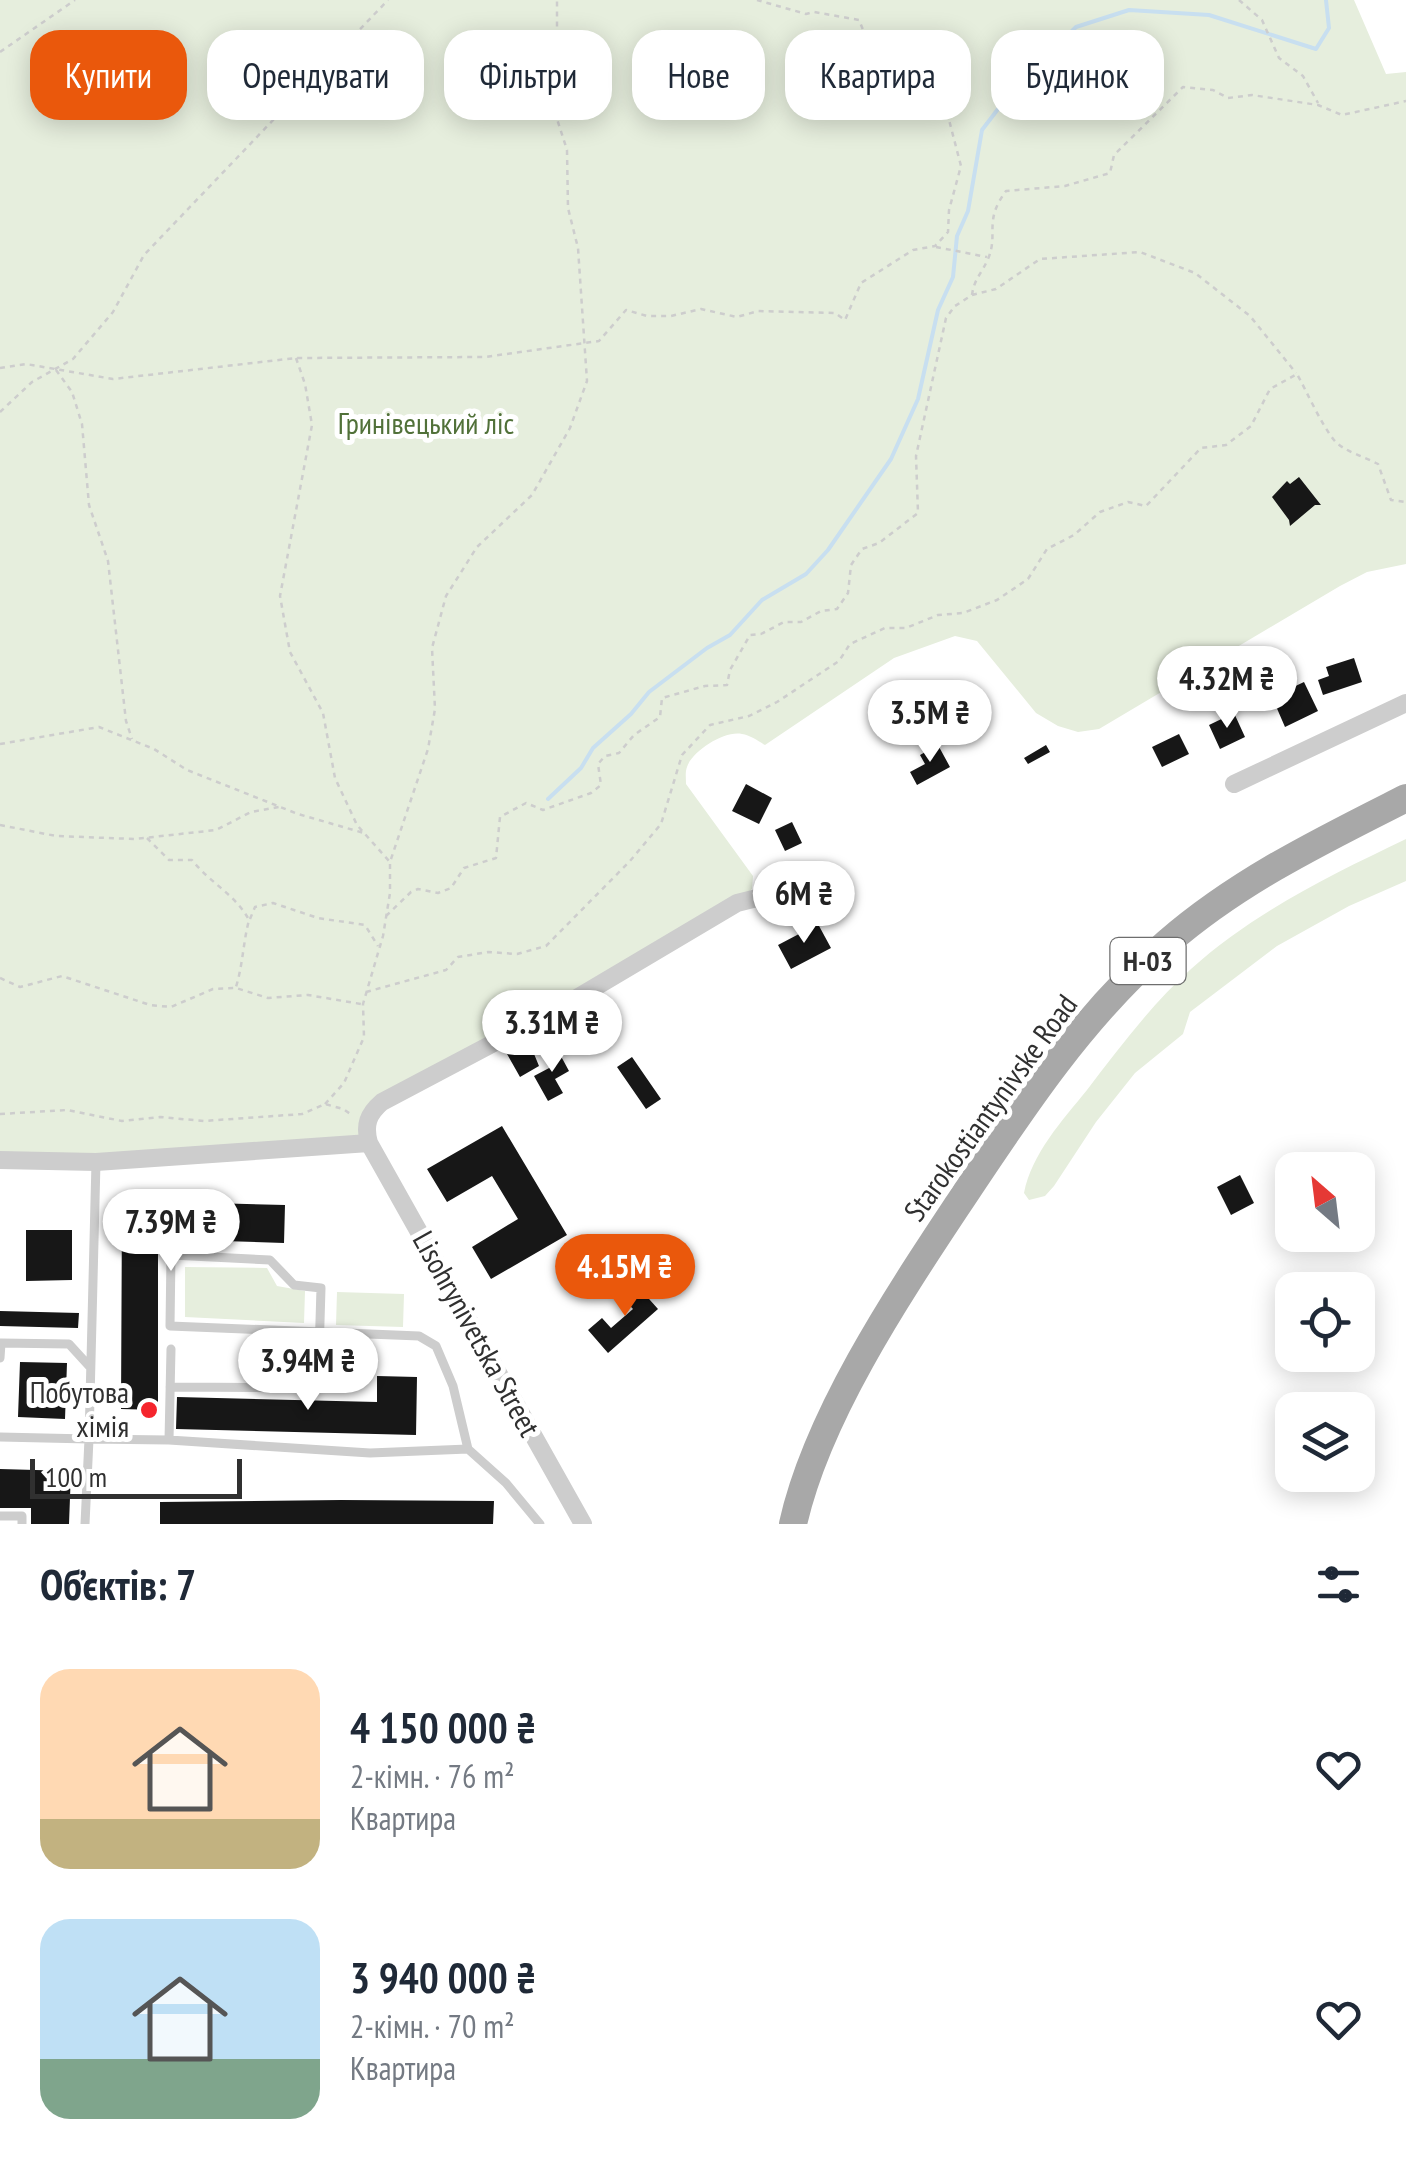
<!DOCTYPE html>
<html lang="uk">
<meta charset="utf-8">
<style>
:root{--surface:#fff;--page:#f2f2f3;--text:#1f2937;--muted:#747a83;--accent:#ea580c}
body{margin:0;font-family:"PT Sans Narrow",sans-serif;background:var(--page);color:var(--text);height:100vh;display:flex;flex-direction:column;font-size:38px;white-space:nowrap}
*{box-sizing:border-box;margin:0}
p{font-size:32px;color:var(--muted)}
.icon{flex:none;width:55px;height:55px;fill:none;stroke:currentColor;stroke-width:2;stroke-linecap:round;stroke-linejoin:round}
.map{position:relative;height:1524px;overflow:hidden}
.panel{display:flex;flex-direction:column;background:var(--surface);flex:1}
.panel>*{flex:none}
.banner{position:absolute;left:30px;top:30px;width:1348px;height:90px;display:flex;gap:20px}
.needle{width:65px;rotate:332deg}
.controls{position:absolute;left:1275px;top:1152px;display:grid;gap:20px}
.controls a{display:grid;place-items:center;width:100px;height:100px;border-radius:20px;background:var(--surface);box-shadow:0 5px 25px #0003;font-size:50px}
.scale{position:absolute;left:30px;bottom:25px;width:212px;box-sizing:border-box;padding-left:10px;border:5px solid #303030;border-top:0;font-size:28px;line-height:35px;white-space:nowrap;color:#303030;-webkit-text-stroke:8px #fff;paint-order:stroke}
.price{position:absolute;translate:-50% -85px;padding:0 22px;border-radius:35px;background:#fff;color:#222;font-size:32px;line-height:65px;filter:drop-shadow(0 2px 5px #0008)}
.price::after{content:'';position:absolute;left:50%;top:60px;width:30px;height:22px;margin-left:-15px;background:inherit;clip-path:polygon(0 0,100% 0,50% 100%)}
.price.on{background:var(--accent);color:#fff}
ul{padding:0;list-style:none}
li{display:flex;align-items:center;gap:30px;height:250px;padding:0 40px}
li span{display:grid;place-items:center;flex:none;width:280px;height:200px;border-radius:30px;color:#555}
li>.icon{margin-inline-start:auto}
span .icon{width:120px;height:120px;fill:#fffc;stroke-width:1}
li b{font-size:42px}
h2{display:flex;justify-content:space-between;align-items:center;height:120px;padding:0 40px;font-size:42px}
.chip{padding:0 35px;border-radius:30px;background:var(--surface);box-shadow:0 5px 25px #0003;font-size:35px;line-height:90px}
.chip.on{background:var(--accent);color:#fff}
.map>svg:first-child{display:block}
.green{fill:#e6eedd}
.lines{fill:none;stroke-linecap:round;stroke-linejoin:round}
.stream{stroke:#c8dff0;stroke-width:4}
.building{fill:#171717}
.path{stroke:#cdcdcd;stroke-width:2.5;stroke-dasharray:5 5;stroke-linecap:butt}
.lane{stroke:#cdcdcd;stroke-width:9}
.street{stroke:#cdcdcd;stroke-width:18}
.primary{stroke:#a8a8a8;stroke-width:28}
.poi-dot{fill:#f5252d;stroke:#fff;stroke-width:4}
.labels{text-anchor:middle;stroke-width:10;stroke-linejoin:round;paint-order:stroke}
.shield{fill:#fff;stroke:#6e6e6e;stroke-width:2.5}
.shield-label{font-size:28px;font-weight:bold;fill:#303030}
.park-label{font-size:30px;fill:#517139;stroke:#fff}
.street-label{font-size:30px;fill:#303030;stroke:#fff}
.poi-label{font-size:30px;fill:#303030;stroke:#fff;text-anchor:end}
</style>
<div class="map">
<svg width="1406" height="1524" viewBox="0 0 1406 1524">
<rect width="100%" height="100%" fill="#fff"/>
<path class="green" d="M0,0H1354L1386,74L1406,72V564L1367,572L1340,586L1099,729L1078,732L1058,726L1036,713L977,641L955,636L894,658L765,745C758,741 750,735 742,734C725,730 692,751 687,767C685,772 686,778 686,784L753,876L752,889L737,903L382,1102L369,1143L0,1160Z
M1406,839V881L1349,906L1277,946L1190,1012L1183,1034L1135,1073L1096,1122L1054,1186L1045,1196L1029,1200L1024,1193C1032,1153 1062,1121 1087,1090C1119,1048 1152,1004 1191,969C1254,912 1331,875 1406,839Z
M185,1267L267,1268L277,1286L305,1291L304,1323L185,1317Z
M337,1292L404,1294L403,1327L336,1325Z"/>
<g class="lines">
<path class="stream" d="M548,799L581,768L593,748L631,714L649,692L707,648L730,635L762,600L806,574L828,550L891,459L918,399L938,310L953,277L957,236L968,211L982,130L1011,92L1076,27L1129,10L1209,15L1316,49L1329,28L1326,0"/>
</g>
<path class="building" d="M1299,477L1321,505H1315L1290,526L1289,520L1272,497L1287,481L1290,484Z
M1354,658L1362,682L1323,695L1318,680L1329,676L1326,667Z
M1304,682L1318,711L1285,727L1272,697Z
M906,700L913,714L890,725L883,711Z
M1234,713L1245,737L1220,749L1209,725Z
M1179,734L1189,754L1162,767L1152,747Z
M938,745L950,767L917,785L910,772L925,764L920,755Z
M1046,745L1050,752L1028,764L1024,758Z
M746,784L772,798L759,824L732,811Z
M792,822L802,843L785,851L775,830Z
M818,924L831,948L791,969L778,945Z
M525,1032L539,1066L520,1077L502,1045Z
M556,1047L569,1071L555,1079L563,1093L548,1101L534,1076L551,1067L544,1054Z
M632,1057L661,1099L646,1109L617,1067Z
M502,1126L567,1235L491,1279L472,1247L518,1219L492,1176L447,1202L427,1169Z
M1240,1175L1254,1203L1231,1215L1217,1187Z
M209,1203L285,1205L284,1243L158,1239V1410L121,1409L122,1204Z
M26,1230H72V1280L26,1281Z
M633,1281L658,1309L608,1353L588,1330L602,1318L611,1328L633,1309L619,1294Z
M0,1311L79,1313L78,1328L0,1326Z
M20,1362L67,1363L65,1419L18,1417Z
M377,1376L417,1377L416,1435L176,1429L177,1397L377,1402Z
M0,1469L71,1471L69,1524H31V1508H0Z
M341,1500L494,1501L493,1524H160V1502Z"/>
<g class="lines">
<path class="path" d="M1239,0L1262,20L1279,58L1303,76L1318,103
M0,52L75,0
M936,247L987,257
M972,295L996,289L1040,259L1140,252L1195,273L1250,316L1296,373
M296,358L305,384L312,425L280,596L290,652L323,713L335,778L357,825L389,861
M0,368L26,364L113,379L296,358L485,357L599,341L626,310L647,316H671L701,309L737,317L758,311L835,313L845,320L861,283L913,250L935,246L948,232L949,210L961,166L948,116L950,88L943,74L921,69L887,46L866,37L859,20L814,12L806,14L757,0
M56,370L72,392L82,424L89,505L108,561L126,721L132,739
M0,412L32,382L73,359L113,312L144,255L388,0
M0,744L99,727L154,749L187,770L298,814L364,833
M0,825L56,836L135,839L216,830L251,812L279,807
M147,838L169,860H192C210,883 236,895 249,920C243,943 243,964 236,987
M386,916L411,892L418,889L438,893L451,888L464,868L496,858L500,817L526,803L543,810L591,793L601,785L598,764L605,756L619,753L634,735L660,717L662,698L705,686L727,685L730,670L750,635L761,634L784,622H801L821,611L837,609L848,593L851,565L862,549L879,543L918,513L916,456L946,318L955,306L972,295C974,279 982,273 988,259C999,233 983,222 1006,191L1065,186L1110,173L1114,155L1183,87L1213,90L1228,98L1252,95L1318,105L1342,115L1406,101
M250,919L255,907L273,903L318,918L365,925L378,946
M0,978L20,987L62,976L150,1005L171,1007L213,989L236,988L268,998L308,995L361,1004
M366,992L446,970L458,957L488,952L517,954L546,946L630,861L661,824L682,755L710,725L749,716L777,702L839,661L850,644L885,628H906L938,615L963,613L997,600L1028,579L1047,549L1074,535L1100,512L1128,502L1146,506L1201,448L1226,445L1251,426L1270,389L1297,374C1307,392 1321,424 1334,440C1343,451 1365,457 1378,464L1391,500L1406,502
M325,1104L344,1083L364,1037L363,1004L383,936L390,893V862L428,749L435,709L432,648L446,596L477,547L532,495L570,428L587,381L578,248L568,208L567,150L557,119V0
M0,1114L67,1110L122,1121L160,1117L204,1121L302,1114L325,1104L343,1109L352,1115"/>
<path class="lane" d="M0,1358L1,1343L69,1344L90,1367
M170,1387L318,1388L321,1288L294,1285L270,1260L171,1255L170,1326L419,1336L436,1346L453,1386L468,1449
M0,1437L89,1439L96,1162
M169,1440L370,1453L468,1449L506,1483L540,1524
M0,1516H22V1524
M85,1524L89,1439L169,1440L171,1349"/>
<path class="street" d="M1234,784L1406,703
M0,1160L96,1162L369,1143
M583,1524L369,1143C364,1125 368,1114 382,1102L560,1008L737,903L765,896L789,911"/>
<path class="primary" d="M793,1524C817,1416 898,1295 959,1203C1020,1111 1083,1015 1167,943C1238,881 1323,840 1406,798"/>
</g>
<circle class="poi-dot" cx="149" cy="1410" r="10"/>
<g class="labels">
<rect class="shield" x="1110.5" y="938" width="75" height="46" rx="8"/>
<g class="shield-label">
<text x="1148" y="971">Н-03</text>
</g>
<g class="park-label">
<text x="426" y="434">Гринівецький ліс</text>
</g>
<g class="street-label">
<text transform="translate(991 1108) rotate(-54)" y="10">Starokostiantynivske Road</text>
<text transform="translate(476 1334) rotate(61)" y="10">Lisohrynivetska Street</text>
</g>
<g class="poi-label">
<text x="129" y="1403">Побутова<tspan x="129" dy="34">хімія</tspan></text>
</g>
</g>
</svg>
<div class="controls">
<a><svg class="needle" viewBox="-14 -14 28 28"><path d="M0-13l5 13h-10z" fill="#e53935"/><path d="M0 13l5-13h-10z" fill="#747a83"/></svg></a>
<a><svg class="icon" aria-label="locate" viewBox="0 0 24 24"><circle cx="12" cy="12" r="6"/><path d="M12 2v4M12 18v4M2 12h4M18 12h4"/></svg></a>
<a><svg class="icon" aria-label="layers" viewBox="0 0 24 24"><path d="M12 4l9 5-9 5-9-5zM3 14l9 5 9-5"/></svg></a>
</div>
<div class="scale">100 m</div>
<b class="price" style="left:1227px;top:731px">4.32M ₴</b>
<b class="price" style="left:930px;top:765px">3.5M ₴</b>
<b class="price" style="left:804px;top:946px">6M ₴</b>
<b class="price" style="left:552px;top:1075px">3.31M ₴</b>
<b class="price" style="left:171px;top:1274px">7.39M ₴</b>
<b class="price on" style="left:625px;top:1319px">4.15M ₴</b>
<b class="price" style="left:308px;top:1413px">3.94M ₴</b>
<div class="banner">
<a class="chip on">Купити</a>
<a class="chip">Орендувати</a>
<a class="chip">Фільтри</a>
<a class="chip">Нове</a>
<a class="chip">Квартира</a>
<a class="chip">Будинок</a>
</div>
</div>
<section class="panel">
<h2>Об’єктів: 7<svg class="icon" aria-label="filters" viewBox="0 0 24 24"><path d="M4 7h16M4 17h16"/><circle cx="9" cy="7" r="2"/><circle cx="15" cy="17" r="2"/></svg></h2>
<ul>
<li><span style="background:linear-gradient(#ffd9b3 75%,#c2b280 0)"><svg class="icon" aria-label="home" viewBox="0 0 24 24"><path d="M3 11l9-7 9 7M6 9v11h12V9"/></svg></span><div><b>4 150 000 ₴</b><p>2-кімн. · 76 m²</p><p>Квартира</p></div><svg class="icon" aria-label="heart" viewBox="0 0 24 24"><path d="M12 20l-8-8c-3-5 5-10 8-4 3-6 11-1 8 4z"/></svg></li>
<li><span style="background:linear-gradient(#bfe0f5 70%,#7fa58c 0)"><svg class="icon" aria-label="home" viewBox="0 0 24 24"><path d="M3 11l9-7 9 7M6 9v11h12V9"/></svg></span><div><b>3 940 000 ₴</b><p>2-кімн. · 70 m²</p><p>Квартира</p></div><svg class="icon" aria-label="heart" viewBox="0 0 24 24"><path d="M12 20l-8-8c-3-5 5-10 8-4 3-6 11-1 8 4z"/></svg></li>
</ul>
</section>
